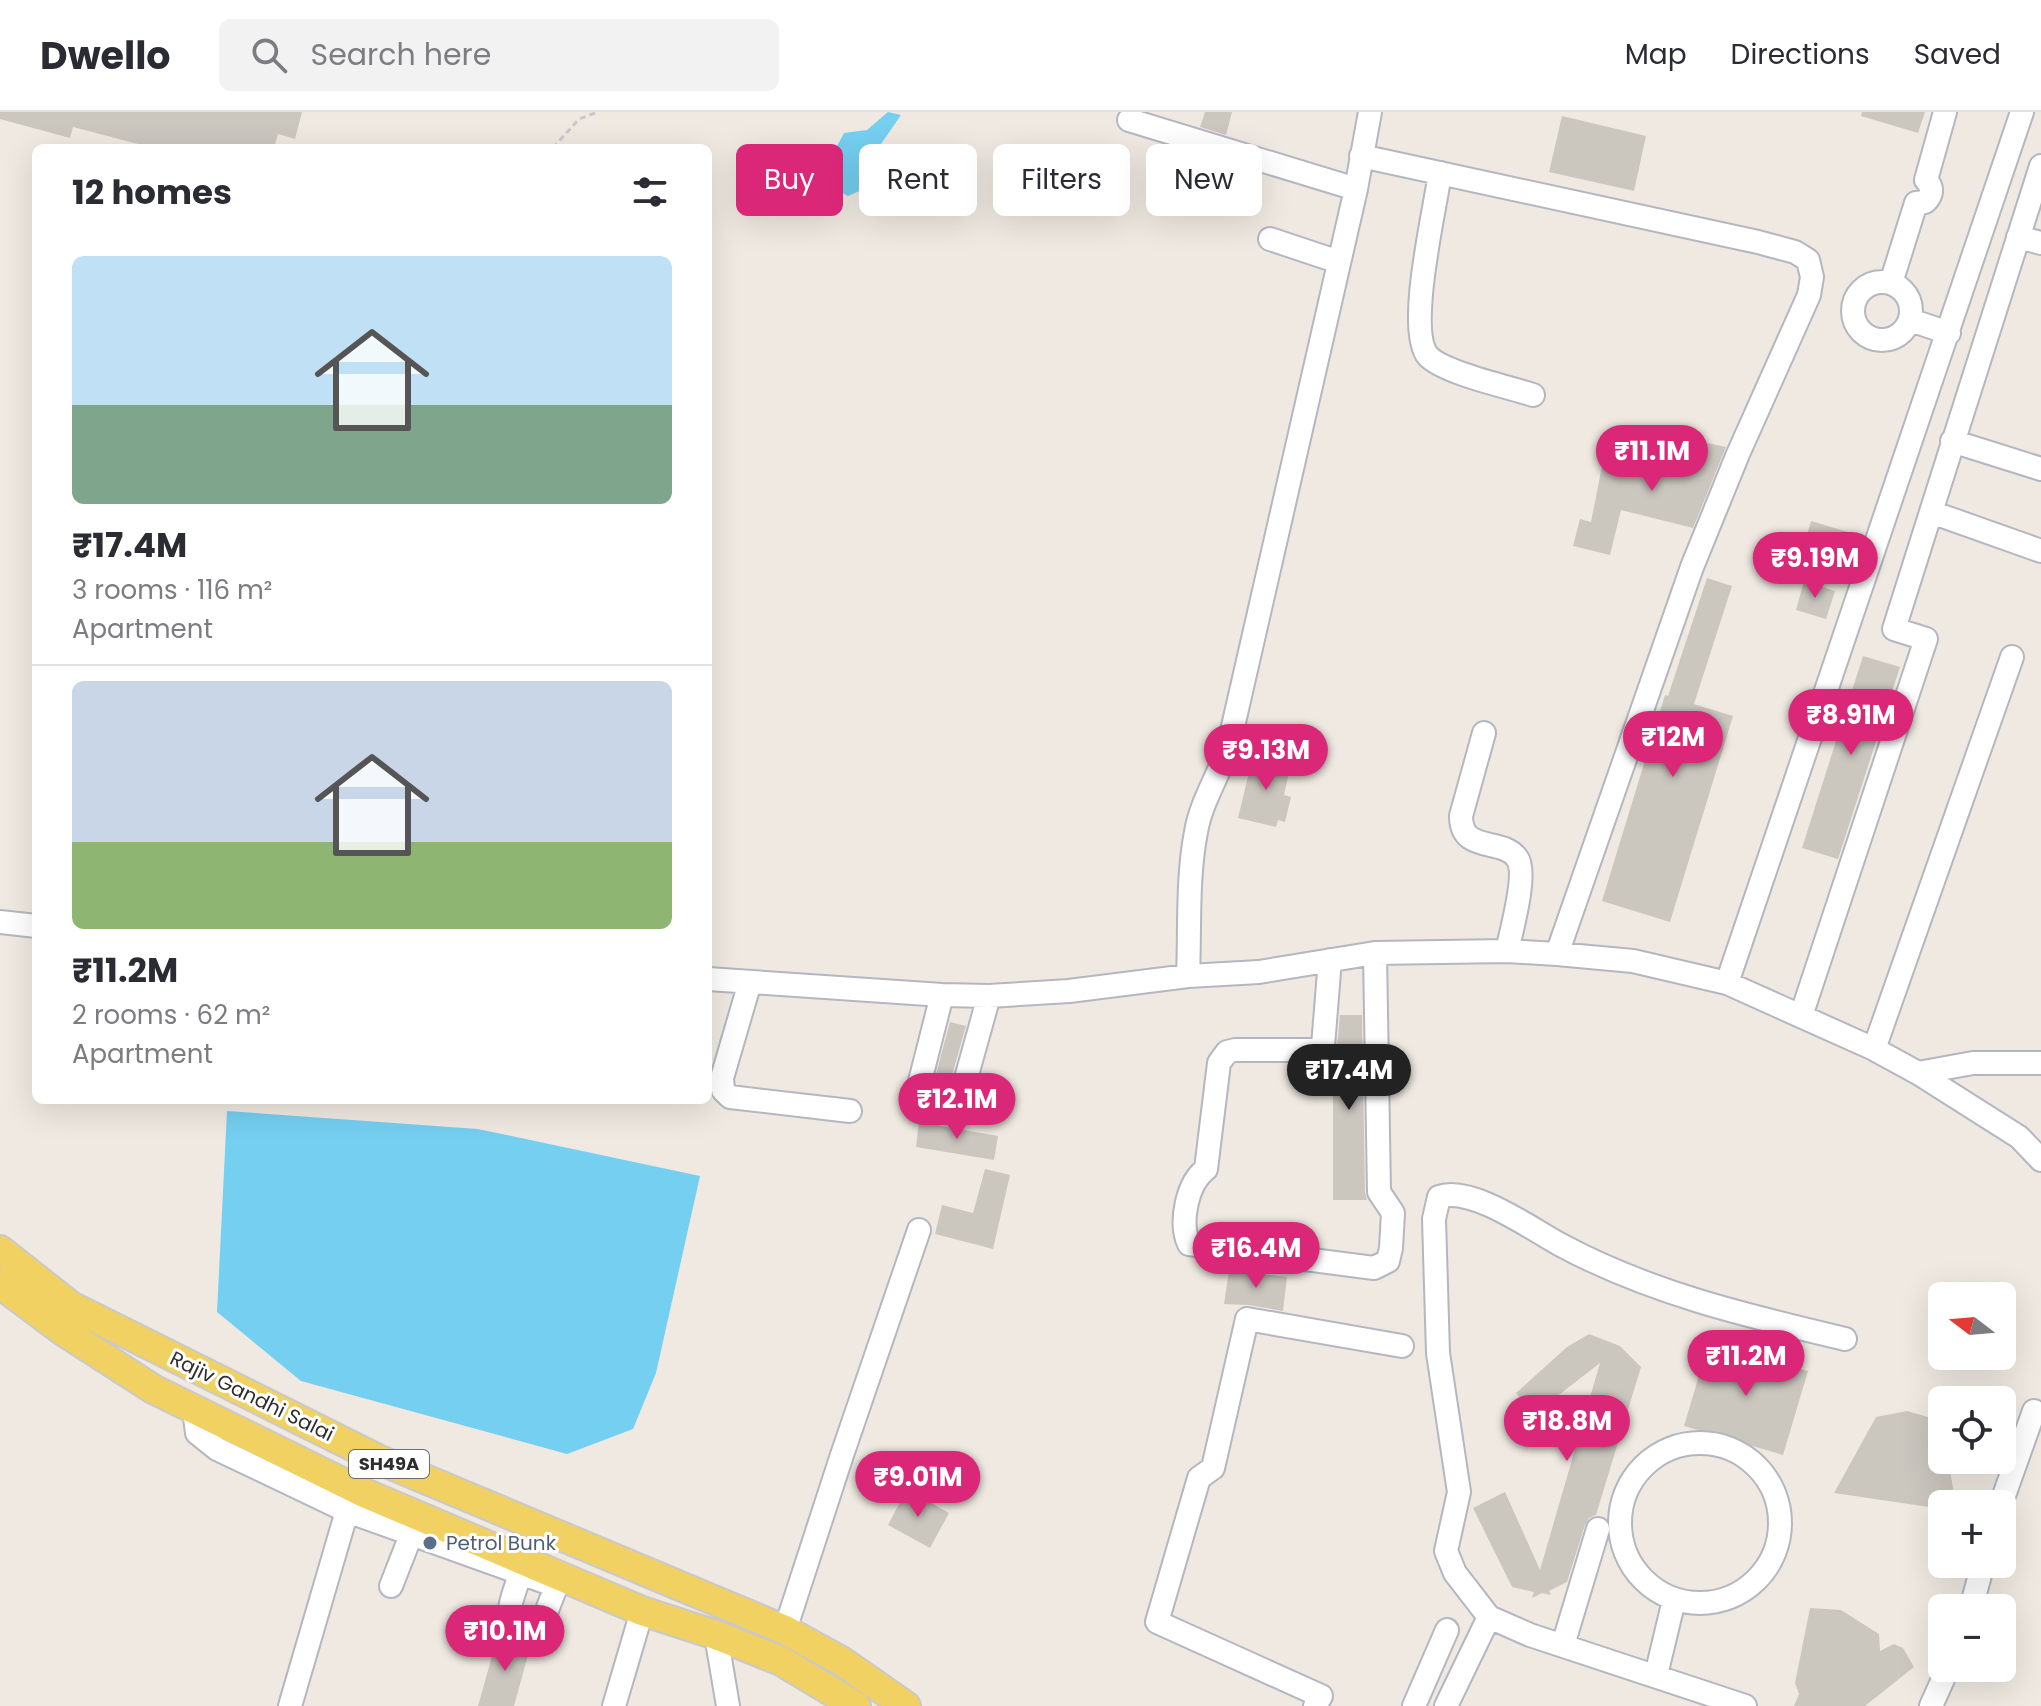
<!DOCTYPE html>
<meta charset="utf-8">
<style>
:root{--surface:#fff;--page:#f2f2f3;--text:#2b2b33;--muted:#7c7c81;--line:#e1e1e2;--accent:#db2777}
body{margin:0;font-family:Poppins,sans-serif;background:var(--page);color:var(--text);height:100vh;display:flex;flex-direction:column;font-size:30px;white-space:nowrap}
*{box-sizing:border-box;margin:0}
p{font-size:26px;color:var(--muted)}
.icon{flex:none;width:44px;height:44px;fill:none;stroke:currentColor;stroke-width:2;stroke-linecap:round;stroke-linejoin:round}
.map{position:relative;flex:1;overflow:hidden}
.sheet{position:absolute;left:32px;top:32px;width:680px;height:960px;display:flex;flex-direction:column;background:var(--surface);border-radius:12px;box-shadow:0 8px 32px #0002}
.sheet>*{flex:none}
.top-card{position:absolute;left:736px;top:32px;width:760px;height:72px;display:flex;gap:16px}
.needle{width:52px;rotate:286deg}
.controls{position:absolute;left:1928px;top:1170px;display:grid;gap:16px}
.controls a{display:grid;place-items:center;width:88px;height:88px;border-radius:12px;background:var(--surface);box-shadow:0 8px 32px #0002;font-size:40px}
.price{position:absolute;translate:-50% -68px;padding:0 18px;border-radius:28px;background:var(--accent);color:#fff;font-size:26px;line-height:52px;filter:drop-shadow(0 2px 4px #0008)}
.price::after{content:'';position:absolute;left:50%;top:48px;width:24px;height:18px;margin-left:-12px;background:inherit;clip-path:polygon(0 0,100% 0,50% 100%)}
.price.selected{background:#222;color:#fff}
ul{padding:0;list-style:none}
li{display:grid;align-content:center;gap:16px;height:424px;padding:0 40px}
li+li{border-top:2px solid var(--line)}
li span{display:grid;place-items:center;height:248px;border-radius:12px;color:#555}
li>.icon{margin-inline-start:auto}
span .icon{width:144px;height:144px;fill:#fffc;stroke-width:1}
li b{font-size:34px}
h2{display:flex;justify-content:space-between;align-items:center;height:96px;padding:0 40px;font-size:34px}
.pill{padding:0 28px;border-radius:12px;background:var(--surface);box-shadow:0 8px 32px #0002;font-size:28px;line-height:72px}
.pill.selected{background:var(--accent);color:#fff}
header{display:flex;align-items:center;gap:48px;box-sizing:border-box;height:112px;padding:0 40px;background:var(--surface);border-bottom:2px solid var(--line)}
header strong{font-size:38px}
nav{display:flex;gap:44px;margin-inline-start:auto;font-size:28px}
.search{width:560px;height:72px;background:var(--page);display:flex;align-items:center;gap:20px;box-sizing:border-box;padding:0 28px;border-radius:12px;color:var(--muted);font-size:30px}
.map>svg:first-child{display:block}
.water{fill:#75cff0}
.building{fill:#cbc7bf}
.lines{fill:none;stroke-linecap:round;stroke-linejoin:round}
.minor-casing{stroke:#b4b7c1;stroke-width:26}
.major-casing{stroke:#c9c9c9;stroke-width:32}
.path{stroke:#c9c9c9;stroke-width:3;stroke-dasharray:6 4;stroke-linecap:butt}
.minor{stroke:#fff;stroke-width:22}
.major{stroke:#f2d163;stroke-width:28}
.service-dot{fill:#5c6f8a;stroke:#fff;stroke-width:3}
.labels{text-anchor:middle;stroke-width:6;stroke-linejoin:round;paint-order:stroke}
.shield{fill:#fff;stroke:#6d6d6d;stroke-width:2}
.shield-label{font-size:18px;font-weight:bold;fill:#2e2e2e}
.street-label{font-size:20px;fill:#2e2e2e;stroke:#fff}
.service-label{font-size:20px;fill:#4e5e75;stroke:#fff;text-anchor:start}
</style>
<header>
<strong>Dwello</strong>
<div class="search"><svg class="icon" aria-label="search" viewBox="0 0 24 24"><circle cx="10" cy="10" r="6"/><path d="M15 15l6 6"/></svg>Search here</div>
<nav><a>Map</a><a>Directions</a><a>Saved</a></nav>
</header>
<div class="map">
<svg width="2041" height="1594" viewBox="0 0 2041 1594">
<rect width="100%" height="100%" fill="#efe9e1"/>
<path class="water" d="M888,0L901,3L881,32L886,49L880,70L848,84L825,72L834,40L844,21L867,18Z
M227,999L478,1017L700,1064L656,1261L633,1317L567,1342L301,1269L217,1200Z"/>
<path class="building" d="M0,0H302L295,27L278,22L274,36H137L138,32L73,15L70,26L0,7Z
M1205,0H1232L1226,23L1200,15Z
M1862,0H1925L1918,21L1861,4Z
M1562,4L1646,24L1634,79L1549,60Z
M1680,325L1726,335L1693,416L1621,398L1610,443L1573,434L1580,407L1591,410L1602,354L1644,362L1649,346L1658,348L1667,342L1678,335Z
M1811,409L1861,424L1855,444L1805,430Z
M1707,466L1732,474L1694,592L1733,604L1670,810L1602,789L1665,583L1668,584Z
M1804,469L1835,479L1826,507L1796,498Z
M1863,544L1900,555L1838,747L1802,736Z
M1257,643L1291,651L1284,683L1291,685L1285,710L1278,708L1276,715L1238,706L1250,656L1254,657Z
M1340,903H1362L1365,1080L1367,1088H1333V943L1337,935Z
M950,910L966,914L948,977L933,973Z
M919,1010L998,1024L994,1048L916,1035Z
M985,1057L1010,1063L993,1137L935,1122L942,1093L973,1101Z
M1229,1158L1287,1165L1283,1199L1249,1193L1224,1192Z
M1589,1222L1620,1234L1641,1255L1596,1403L1589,1406L1585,1413L1567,1470L1549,1479L1551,1483L1542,1481L1532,1486L1534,1480L1512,1475L1473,1396L1505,1380L1540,1458L1600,1251L1534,1302L1516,1281L1567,1235Z
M1709,1230L1808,1259L1783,1343L1684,1314Z
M1907,1299L1942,1309V1348H1948L1956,1392H1942V1426H1935L1929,1395L1834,1381L1876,1305Z
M907,1377L949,1401L930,1436L888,1413Z
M1810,1496L1841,1498L1879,1522L1880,1539L1894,1532L1903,1536L1914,1555L1865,1594H1794L1799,1582L1795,1571Z
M498,1523L531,1532L514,1594H478Z"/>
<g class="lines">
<defs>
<path id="minor" d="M1129,8L1356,77
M1361,44L1758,130L1795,140L1808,148L1812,165L1809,183L1738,342L1692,455L1557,842
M2041,54L1931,400L2041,439
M1440,61C1435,98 1406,218 1428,244C1444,261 1509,275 1533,283
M1916,91L1925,90C1933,83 1933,75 1926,68L1945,0
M2018,125L2041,131
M1270,127L1339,150
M1853 199a29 29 0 1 1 58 0a29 29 0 1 1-58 0Z
M1891,171L1916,91
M1910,208L1949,221
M1952,329L2041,357
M1484,621L1461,704C1461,742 1502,725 1517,746C1528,761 1511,820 1507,839
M0,810L36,814
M1330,848L1323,934L1312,938H1235L1227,940L1219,951L1206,1057C1187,1071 1179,1111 1189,1132L1374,1156L1388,1149L1391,1136L1393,1101L1379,1080L1375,841
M1188,864C1190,816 1187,766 1196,720C1201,689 1220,662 1229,632L1356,77L1370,0
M708,867L942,883L989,884L1069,879L1188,864L1259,860L1375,841L1507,839L1557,842L1633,849L1727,871L1874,937L1918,961L1973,951H2041
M750,870L722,966L723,978L730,985L850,999
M1727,871L2022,0
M942,883L917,981L920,984L953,993L960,988L989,884
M1801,904L1926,527L1894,517L1931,400
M1874,937L2012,545
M1918,961L2019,1025L2041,1048
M194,1297L197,1321L217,1337L347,1399L548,1471
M1620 1411a80 80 0 1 1 160 0a80 80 0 1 1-160 0Z
M2001,1392L2034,1299
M520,1462C517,1474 505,1499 512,1509C516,1514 525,1515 531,1517L544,1506L557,1472
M391,1474L411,1423
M1971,1496L1983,1452
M785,1518L842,1343L919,1118
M716,1523L728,1594
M1563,1533L1598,1417
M1656,1563L1674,1488
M290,1594L347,1399
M614,1594L642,1499
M1315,1594L1321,1584L1157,1510L1199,1366L1213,1356L1247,1207L1402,1234
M1414,1594L1447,1518
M1446,1594L1489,1505
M1745,1594L1530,1523L1489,1505L1455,1461L1446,1439L1459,1380L1438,1241L1434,1107L1439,1085C1471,1073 1533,1118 1561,1133C1650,1181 1748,1204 1845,1227
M1931,1594L1948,1556"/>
<path id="major" d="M0,1138L71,1194L382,1349L785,1518L843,1550L906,1594
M0,1172L63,1219L153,1277L362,1380L642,1499L716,1523L781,1549L856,1594"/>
</defs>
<use href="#minor" class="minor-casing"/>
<use href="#major" class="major-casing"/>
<path class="path" d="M553,36L579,7L598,0"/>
<use href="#minor" class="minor"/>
<use href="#major" class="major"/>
</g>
<circle class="service-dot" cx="430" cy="1431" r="8"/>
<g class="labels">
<rect class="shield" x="349" y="1338" width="80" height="28" rx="6"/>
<g class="shield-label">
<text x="389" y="1358">SH49A</text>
</g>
<g class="street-label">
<text transform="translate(252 1284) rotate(26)" y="7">Rajiv Gandhi Salai</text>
</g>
<g class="service-label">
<text x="446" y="1438">Petrol Bunk</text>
</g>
</g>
</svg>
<div class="controls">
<a><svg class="needle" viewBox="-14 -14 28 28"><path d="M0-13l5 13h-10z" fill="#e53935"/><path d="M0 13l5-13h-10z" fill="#7c7c81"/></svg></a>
<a><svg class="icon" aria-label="locate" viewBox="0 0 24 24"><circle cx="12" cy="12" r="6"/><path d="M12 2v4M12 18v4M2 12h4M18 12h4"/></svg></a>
<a>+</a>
<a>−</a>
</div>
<b class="price" style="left:1652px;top:381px">₹11.1M</b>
<b class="price" style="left:1815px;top:488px">₹9.19M</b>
<b class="price" style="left:1851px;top:645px">₹8.91M</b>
<b class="price" style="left:1673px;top:667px">₹12M</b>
<b class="price" style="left:1266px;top:680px">₹9.13M</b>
<b class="price selected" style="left:1349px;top:1000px">₹17.4M</b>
<b class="price" style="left:957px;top:1029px">₹12.1M</b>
<b class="price" style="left:1256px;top:1178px">₹16.4M</b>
<b class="price" style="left:1746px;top:1286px">₹11.2M</b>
<b class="price" style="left:1567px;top:1351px">₹18.8M</b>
<b class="price" style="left:918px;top:1407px">₹9.01M</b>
<b class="price" style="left:505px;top:1561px">₹10.1M</b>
<div class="top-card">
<a class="pill selected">Buy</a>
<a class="pill">Rent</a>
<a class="pill">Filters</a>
<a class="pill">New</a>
</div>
<section class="sheet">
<h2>12 homes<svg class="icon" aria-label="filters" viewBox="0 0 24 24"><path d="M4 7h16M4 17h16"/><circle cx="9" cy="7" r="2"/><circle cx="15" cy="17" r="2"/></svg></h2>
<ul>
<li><span style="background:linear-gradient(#bfe0f5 60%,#7fa58c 0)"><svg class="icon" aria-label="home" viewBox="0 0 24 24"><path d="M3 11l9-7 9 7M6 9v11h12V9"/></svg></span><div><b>₹17.4M</b><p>3 rooms · 116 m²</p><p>Apartment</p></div></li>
<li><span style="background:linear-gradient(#c9d6e8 65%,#8fb573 0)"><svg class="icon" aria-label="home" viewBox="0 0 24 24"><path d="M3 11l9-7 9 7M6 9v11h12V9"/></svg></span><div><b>₹11.2M</b><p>2 rooms · 62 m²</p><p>Apartment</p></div></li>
</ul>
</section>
</div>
